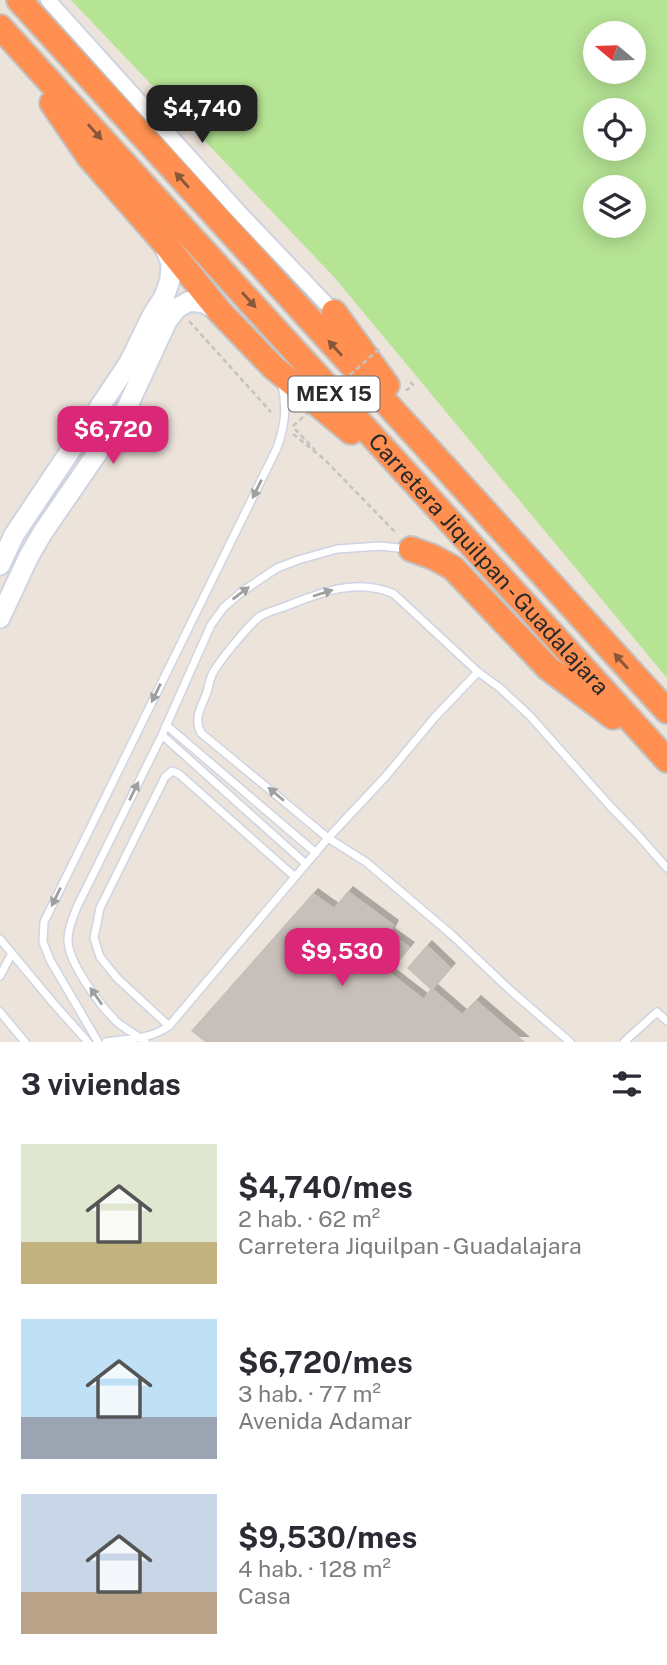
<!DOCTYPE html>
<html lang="es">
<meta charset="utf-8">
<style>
:root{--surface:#fff;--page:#f2f2f3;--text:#2b2b33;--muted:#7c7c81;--accent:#db2777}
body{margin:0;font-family:"Public Sans",sans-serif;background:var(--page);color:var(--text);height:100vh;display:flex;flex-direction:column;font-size:26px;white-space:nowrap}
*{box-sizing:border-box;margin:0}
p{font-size:23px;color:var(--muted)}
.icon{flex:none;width:38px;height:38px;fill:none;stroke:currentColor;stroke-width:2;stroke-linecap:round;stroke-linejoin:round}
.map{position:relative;height:1042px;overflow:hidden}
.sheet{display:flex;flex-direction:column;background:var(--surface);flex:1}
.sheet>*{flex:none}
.needle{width:46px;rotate:289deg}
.buttons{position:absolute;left:583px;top:21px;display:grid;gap:14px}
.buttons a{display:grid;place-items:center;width:63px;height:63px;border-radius:50%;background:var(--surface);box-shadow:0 4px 18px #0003;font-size:35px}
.price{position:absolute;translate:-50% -60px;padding:0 16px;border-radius:14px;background:var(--accent);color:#fff;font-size:23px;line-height:46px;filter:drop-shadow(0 2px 4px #0008)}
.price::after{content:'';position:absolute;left:50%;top:42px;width:21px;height:16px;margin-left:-10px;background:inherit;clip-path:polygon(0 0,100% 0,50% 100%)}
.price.current{background:#222;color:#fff}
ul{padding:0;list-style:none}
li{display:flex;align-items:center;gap:21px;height:175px;padding:0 21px}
li span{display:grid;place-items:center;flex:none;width:196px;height:140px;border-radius:0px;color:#555}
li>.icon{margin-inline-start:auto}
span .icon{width:84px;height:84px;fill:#fffc;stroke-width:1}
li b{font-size:30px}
h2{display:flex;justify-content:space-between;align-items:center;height:84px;padding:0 21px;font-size:30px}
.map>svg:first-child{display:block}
.green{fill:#b5e494;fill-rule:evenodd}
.building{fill:#c7c0ba;filter:url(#shadow)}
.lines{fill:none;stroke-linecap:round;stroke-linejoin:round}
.lane-casing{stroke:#cfd4e2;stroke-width:10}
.street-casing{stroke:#cfd4e2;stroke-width:18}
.secondary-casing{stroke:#cfd4e2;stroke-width:23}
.highway-casing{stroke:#c3c3c3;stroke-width:28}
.path{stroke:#c3c3c3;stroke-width:2.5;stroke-dasharray:5 3.5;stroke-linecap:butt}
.lane{stroke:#fff;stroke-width:7}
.street{stroke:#fff;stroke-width:14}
.secondary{stroke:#fff;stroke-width:19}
.highway{stroke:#ff9051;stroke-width:24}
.path-bridge{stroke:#c3c3c3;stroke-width:2.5;stroke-dasharray:5 3.5;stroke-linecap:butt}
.oneway{fill:#89573b}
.oneway2{fill:#9f9f9f}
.labels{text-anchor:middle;stroke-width:5;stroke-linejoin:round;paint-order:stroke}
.shield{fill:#fff;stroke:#696969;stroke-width:2}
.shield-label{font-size:21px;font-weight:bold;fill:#292929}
.street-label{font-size:23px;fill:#292929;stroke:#fff}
</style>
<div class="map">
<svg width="667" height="1042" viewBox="0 0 667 1042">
<defs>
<filter id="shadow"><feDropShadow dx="5" dy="-5" stdDeviation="0" flood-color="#0004"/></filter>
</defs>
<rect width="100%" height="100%" fill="#ece3da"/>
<path class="green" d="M71,0H667V678L334,277ZM595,33H634V72H595ZM595,110H634V149H595ZM595,187H634V226H595Z"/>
<path class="building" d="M348,891L394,925L390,933L410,947L389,972L424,999L430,989L407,968L427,945L451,968L433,989L462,1014L476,1000L525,1042H205L191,1031L313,893L334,908Z"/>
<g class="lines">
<defs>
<path id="lane" d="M166,725L316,853
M162,735L306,864
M0,939L54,1004L88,1042
M0,976L12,953
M0,1012L25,1042
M169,1026L117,978L100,957L94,938L100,908L165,777L172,771L179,774L295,877
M98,1042L50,960L43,942L44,922L277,448C285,425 287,409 282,385
M106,1042C129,1038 149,1040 169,1026L328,838L386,776L435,717L478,672
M145,1042C137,1035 127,1030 118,1023C102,1008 67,962 68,939C68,928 73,917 77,907L162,735L211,625L224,607L243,591L277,568L298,560L337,549L380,546L407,549
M570,1042L510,990L452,935L366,862L328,838L201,733C193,718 202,706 207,692C209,685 210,677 214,671C222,658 247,627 259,617C266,612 276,610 284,607C319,593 357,577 394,594L478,672L500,688L530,716L610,806L637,834L667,868
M624,1042L657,1012L667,1021"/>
<path id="street" d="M48,0L238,211L334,312"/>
<path id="secondary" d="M0,565L14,535L129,363L153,314L164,297L170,280L171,263L164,246
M0,618L29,556L43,532L124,414L167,321L177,308L190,301L204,303L219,311"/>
<g id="highway">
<path d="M19,0L667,711"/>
<path id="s1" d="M0,27L667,760"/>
<path d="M52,103L89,157L167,246L220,312L273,367L351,432"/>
<path d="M334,312L387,385"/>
<path d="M411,549L433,557L453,568L548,668L613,717"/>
</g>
</defs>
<use href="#lane" class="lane-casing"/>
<use href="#street" class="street-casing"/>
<use href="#secondary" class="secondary-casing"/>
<use href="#highway" class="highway-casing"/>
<path class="path" d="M189,321L271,412
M406,389L407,390L413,385L408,379
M295,429L315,450
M293,434L324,459L397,534"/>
<use href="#lane" class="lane"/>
<use href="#street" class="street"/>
<use href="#secondary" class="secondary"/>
<use href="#highway" class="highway"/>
<path class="path-bridge" d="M293,426L380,348"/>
</g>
<defs><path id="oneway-solid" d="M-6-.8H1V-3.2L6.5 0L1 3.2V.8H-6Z" transform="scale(1.75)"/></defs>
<g class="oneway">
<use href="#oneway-solid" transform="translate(95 132) rotate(48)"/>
<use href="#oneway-solid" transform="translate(182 180) rotate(-132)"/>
<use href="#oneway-solid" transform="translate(249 300) rotate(48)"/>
<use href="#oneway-solid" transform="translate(335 348) rotate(-132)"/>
<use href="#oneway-solid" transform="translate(621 661) rotate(-132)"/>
</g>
<g class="oneway2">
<use href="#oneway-solid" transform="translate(257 489) rotate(116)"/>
<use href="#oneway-solid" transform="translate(241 593) rotate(-37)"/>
<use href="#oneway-solid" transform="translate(323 593) rotate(-18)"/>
<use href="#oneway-solid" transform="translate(156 693) rotate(116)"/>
<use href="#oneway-solid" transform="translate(134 791) rotate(-64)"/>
<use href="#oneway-solid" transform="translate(276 794) rotate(-140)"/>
<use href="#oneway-solid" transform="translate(56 897) rotate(116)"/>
<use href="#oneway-solid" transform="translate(96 996) rotate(-125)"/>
</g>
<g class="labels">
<rect class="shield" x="288.5" y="376.5" width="91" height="35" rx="5"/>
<g class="shield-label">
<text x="334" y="401">MEX 15</text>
</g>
<g class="street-label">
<text dy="8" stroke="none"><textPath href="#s1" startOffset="726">Carretera Jiquilpan - Guadalajara</textPath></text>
</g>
</g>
</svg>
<div class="buttons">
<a><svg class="needle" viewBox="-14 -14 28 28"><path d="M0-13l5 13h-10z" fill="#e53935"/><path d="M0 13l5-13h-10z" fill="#7c7c81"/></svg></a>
<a><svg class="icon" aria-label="locate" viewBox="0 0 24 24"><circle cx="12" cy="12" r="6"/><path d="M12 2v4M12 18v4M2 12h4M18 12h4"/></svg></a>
<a><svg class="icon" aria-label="layers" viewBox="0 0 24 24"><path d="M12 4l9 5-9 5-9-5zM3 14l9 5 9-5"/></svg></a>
</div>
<b class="price current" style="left:202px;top:145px">$4,740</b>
<b class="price" style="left:113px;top:466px">$6,720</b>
<b class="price" style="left:342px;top:988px">$9,530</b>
</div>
<section class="sheet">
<h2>3 viviendas<svg class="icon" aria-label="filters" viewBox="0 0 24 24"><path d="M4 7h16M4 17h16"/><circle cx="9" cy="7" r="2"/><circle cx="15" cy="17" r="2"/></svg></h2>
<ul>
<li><span style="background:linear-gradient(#dfe7d0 70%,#c2b280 0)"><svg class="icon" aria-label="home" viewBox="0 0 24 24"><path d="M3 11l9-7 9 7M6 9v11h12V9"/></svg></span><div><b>$4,740/mes</b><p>2 hab. · 62 m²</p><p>Carretera Jiquilpan - Guadalajara</p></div></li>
<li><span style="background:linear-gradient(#bfe0f5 70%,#9aa5b1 0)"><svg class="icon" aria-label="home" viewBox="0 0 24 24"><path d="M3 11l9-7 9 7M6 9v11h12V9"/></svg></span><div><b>$6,720/mes</b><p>3 hab. · 77 m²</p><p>Avenida Adamar</p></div></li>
<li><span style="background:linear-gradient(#c9d6e8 70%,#b9a48a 0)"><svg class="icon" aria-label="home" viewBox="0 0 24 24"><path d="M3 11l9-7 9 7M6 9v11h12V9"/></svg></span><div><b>$9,530/mes</b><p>4 hab. · 128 m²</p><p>Casa</p></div></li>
</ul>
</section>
